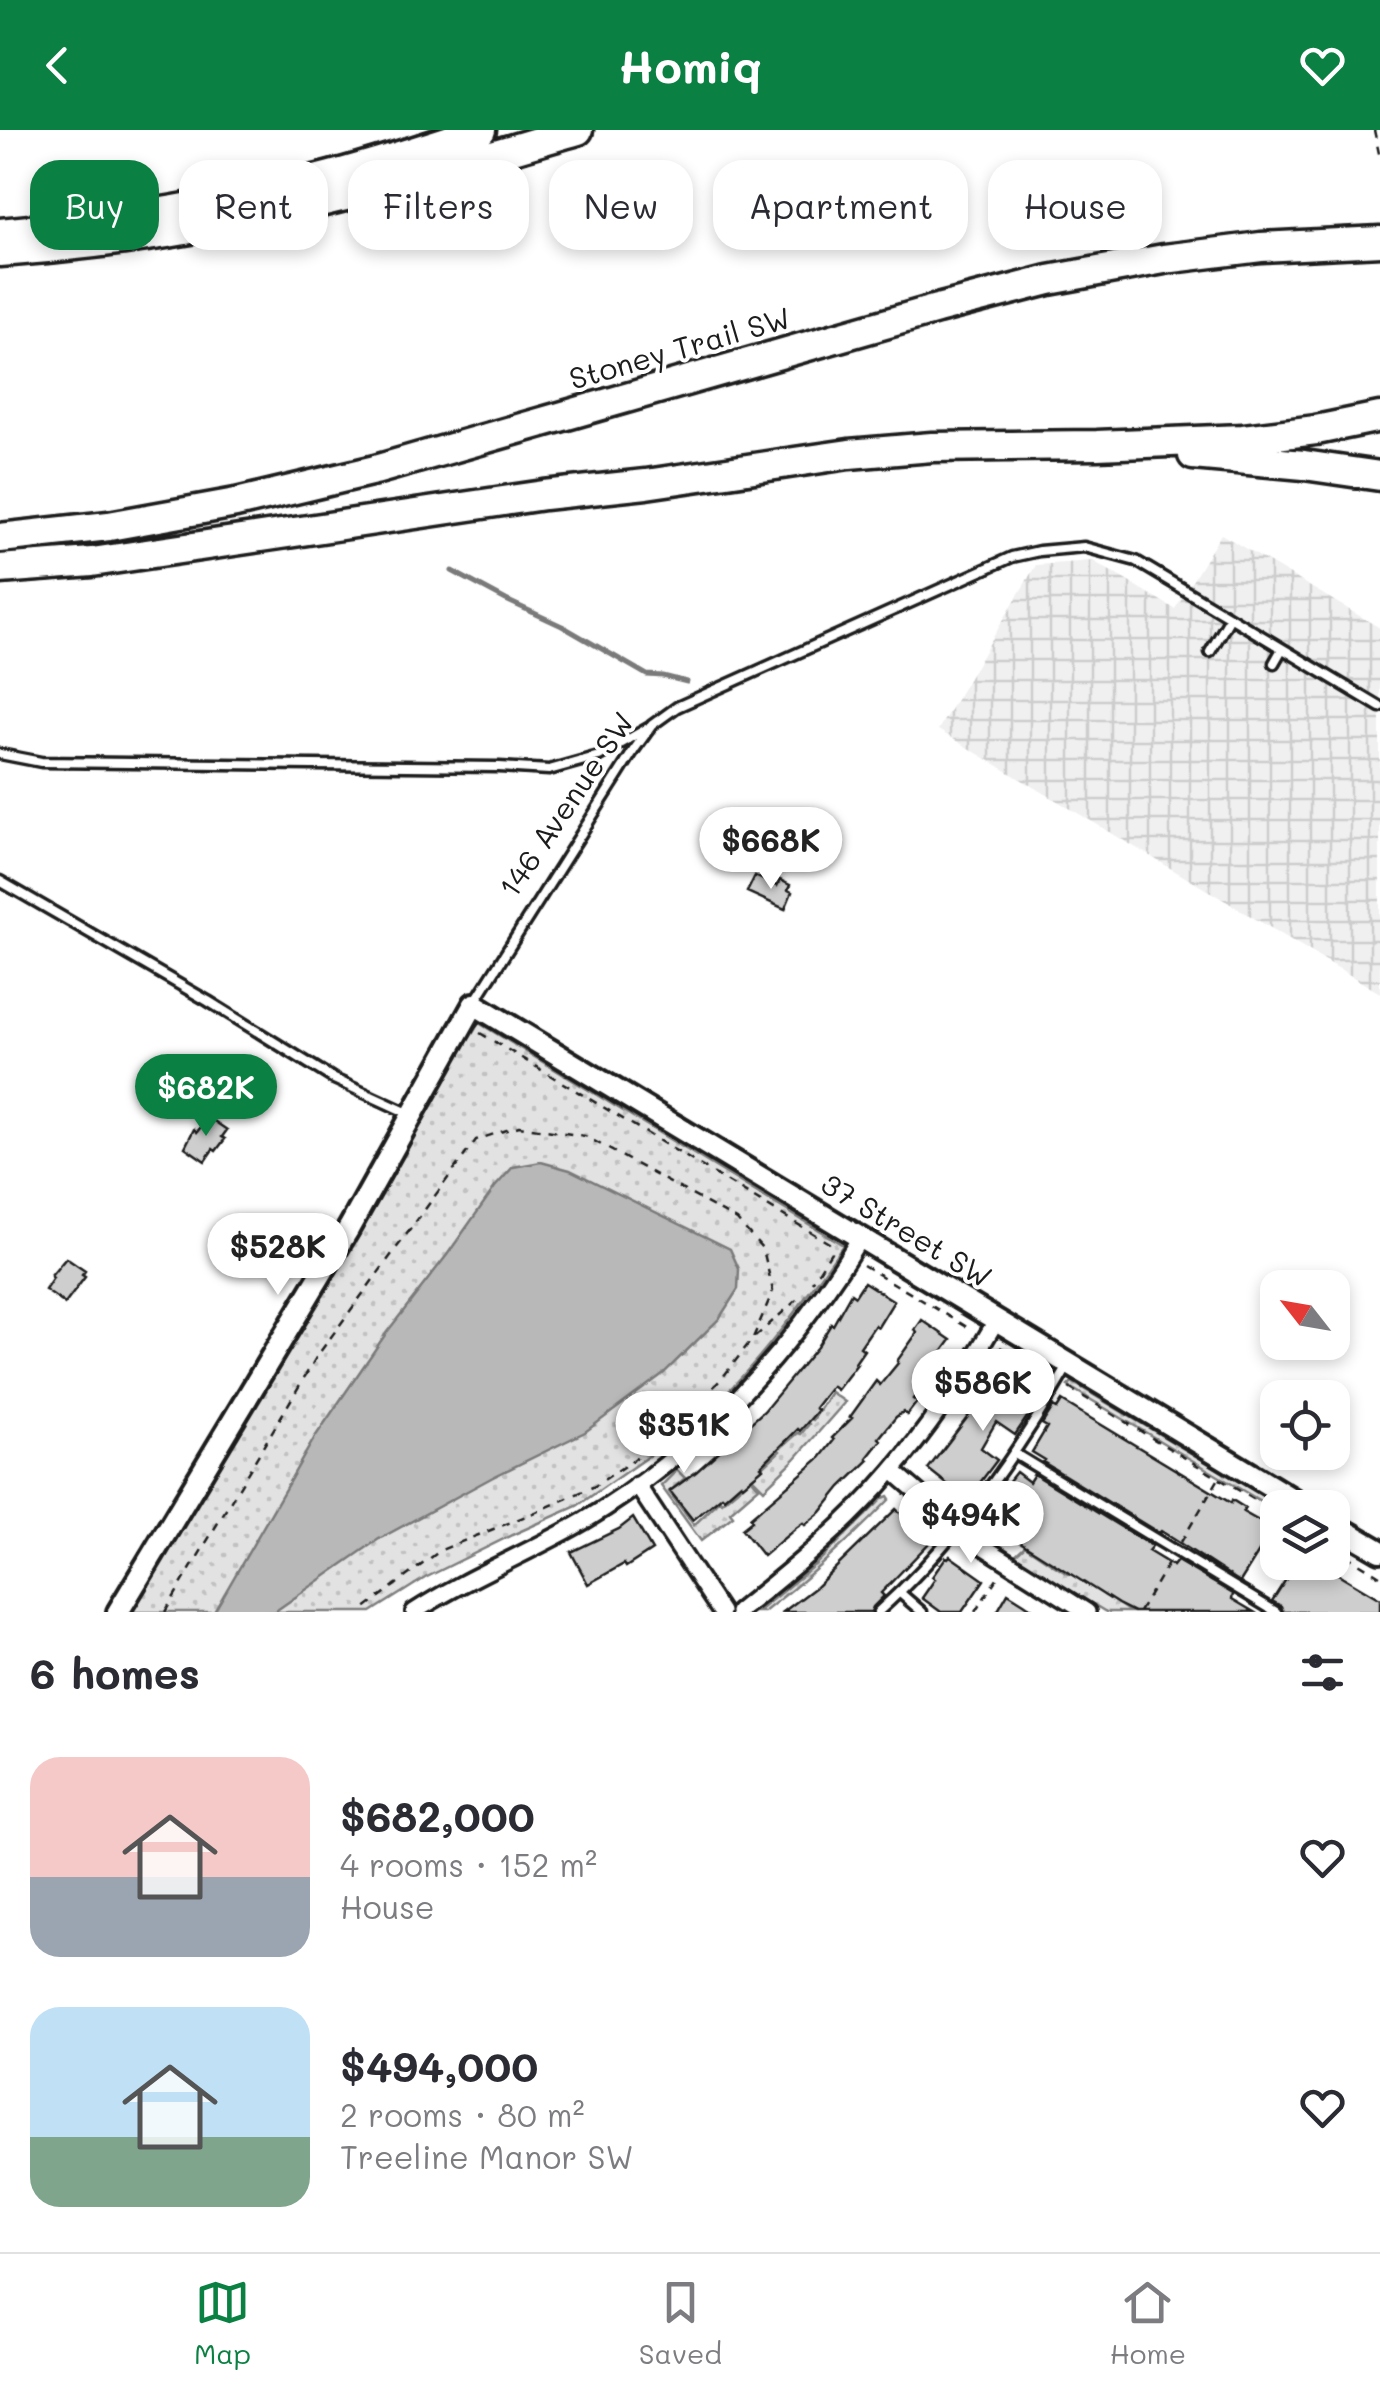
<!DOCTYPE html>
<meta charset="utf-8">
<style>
:root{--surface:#fff;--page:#f7f7f7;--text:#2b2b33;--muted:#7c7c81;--line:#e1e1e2;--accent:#0b8043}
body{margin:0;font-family:Mali,sans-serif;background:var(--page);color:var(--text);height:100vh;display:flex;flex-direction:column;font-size:38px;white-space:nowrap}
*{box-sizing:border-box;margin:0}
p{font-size:32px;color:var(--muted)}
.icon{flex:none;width:55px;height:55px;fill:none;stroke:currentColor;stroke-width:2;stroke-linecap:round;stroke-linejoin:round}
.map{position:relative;height:1482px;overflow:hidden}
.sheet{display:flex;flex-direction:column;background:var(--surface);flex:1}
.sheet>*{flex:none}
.hud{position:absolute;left:30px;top:30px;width:1320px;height:90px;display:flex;gap:20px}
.needle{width:65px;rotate:301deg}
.controls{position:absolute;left:1260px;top:1140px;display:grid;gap:20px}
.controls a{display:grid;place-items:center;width:90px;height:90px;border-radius:20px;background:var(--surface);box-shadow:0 5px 15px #0003;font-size:50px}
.price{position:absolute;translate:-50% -85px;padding:0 22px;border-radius:35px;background:#fff;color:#222;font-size:32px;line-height:65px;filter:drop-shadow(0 2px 5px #0008)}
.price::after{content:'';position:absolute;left:50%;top:60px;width:30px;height:22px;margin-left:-15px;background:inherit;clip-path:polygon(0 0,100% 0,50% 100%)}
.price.active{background:var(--accent);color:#fff}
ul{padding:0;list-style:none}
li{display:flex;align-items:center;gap:30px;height:250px;padding:0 30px}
li span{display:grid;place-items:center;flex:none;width:280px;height:200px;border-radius:30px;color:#555}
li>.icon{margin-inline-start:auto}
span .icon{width:120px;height:120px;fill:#fffc;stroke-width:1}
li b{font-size:42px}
h2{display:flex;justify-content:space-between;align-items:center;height:120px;padding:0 30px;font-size:42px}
.chip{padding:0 35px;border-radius:30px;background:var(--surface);box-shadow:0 5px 15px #0003;font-size:35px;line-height:90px}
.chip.active{background:var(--accent);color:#fff}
header{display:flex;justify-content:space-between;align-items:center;height:130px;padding:0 30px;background:var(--accent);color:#fff;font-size:45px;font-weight:700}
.menu{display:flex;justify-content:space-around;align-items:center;height:140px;border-top:2px solid var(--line);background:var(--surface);font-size:28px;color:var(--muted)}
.menu a{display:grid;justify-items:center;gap:5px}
.menu .active{color:var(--accent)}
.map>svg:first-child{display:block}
.industrial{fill:url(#industrial-grid)}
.grass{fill:url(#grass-dots);stroke:#7f7f7f;stroke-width:2.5}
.water{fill:#b8b8b8;stroke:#7a7a7a;stroke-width:2.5}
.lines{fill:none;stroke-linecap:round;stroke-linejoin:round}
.stream{stroke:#7a7a7a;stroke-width:5}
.building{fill:#cecece;stroke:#1c1c1c;stroke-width:2.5}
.lane-casing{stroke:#1c1c1c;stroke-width:15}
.street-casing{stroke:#1c1c1c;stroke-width:22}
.secondary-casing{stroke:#1c1c1c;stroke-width:28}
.highway-casing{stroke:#1c1c1c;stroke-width:35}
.path{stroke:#1c1c1c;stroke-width:2.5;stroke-dasharray:8 8;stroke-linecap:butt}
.lane{stroke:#fff;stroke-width:8}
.street{stroke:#fff;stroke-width:15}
.secondary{stroke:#fff;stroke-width:20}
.highway{stroke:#fff;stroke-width:28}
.labels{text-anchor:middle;stroke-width:8;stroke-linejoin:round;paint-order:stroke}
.street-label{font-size:30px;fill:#1c1c1c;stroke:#fff}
</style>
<header><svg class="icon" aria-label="back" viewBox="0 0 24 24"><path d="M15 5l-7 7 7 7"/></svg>Homiq<svg class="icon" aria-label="heart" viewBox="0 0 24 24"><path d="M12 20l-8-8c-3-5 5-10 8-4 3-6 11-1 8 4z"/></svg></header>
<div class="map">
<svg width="1380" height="1482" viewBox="0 0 1380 1482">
<defs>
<pattern id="industrial-grid" width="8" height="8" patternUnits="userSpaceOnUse" patternTransform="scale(2.5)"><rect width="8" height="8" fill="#f0f0f0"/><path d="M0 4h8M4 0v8" fill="none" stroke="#cdcdcd"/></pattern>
<pattern id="grass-dots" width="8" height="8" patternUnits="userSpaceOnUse" patternTransform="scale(2.5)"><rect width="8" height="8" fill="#e2e2e2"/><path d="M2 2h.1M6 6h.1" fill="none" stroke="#c1c1c1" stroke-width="1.8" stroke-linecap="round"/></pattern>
</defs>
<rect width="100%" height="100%" fill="#fff"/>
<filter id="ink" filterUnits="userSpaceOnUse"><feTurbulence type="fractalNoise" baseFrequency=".01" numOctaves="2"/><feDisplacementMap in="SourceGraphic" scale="20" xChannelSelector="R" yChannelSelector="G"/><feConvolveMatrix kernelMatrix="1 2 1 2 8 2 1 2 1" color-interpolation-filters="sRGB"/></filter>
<g filter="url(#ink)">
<path class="industrial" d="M1221,404L1380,498V863L938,600L1036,435L1093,431L1175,479Z"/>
<path class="grass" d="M479,893L843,1115C809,1163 774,1213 733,1256C710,1280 684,1302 658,1323L657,1320L577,1376L512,1405L425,1448L371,1482H119Z
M1072,1252L1281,1377L1278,1378L1277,1381L1068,1256Z
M831,1262L845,1272L795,1329L764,1359L752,1347L780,1321L765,1305L782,1317L798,1303L801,1304L809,1294L800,1285L813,1290Z
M677,1340L685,1348L669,1362L694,1395L720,1370L722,1372L751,1348L759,1357L730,1382L733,1386L701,1411L661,1356Z
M888,1366L890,1369C850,1410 809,1447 764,1482H757L818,1432L883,1368Z
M1025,1416L1066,1443L1076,1446L1130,1482H1106L1014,1426Z"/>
<path class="water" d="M541,1032L570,1040L730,1119L739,1139L738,1159L719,1189L664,1243L585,1302L493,1347L379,1409L274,1482H214L315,1307L387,1202L447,1125L495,1057L513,1037Z"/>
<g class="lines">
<path class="stream" d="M452,441L506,470L562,496L647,545L663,546L687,552"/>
</g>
<path class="building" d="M755,746L777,756L780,750L790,755L788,760L792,762L785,779L747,762Z
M208,987L227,1000L222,1007L225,1009L216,1021L213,1019L205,1031L185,1017L194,999L197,1002Z
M66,1128L85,1141L82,1145L85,1147L65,1174L45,1160L53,1148L51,1146Z
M864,1152L894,1171L878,1197L875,1195L860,1217L864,1220L855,1233L857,1234L837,1260L832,1256L815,1278L818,1280L800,1301L798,1299L761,1336L763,1338L743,1355L741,1353L724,1368L722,1366L693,1390L670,1361L696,1342L764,1281L817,1217L831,1194L833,1195L851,1163L855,1166Z
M922,1190L951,1210L930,1239L933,1241L913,1269L917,1272L907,1285L903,1282L896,1287L879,1308L881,1310L867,1328L869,1330L841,1357L821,1382L805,1395L803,1393L796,1398L763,1426L742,1399L752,1391L750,1388L820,1328L834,1310L832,1308L852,1288L850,1287L876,1251L880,1255L898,1233L897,1231L917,1203L915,1200Z
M999,1240L1040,1268L1015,1305L996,1292L981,1318L997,1330L967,1370L928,1339L973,1280Z
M1062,1271L1231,1373L1232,1370L1245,1378L1243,1382L1273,1399L1240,1452L1161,1401L1159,1403L1043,1332L1045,1330L1032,1322L1047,1297L1042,1294L1053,1277L1057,1279Z
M1016,1342L1029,1352L1034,1344L1152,1416L1148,1421L1173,1436L1177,1431L1233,1464L1232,1469L1254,1482H1134L1118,1474L1009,1405L1007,1407L982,1385Z
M896,1379L930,1412L881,1463L884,1466L873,1477L871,1482H783L816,1457Z
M633,1388L652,1420L626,1437L624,1434L588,1454L571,1422L619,1399Z
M950,1426L984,1450L962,1482H941L922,1468L935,1449L932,1447L946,1427L948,1428Z
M1297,1432H1318L1348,1450L1380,1469V1482H1283L1281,1476L1272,1471Z
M1008,1463L1024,1473L1037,1482H997Z"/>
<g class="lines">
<defs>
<path id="lane" d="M1210,522L1230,488
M1274,533L1282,519
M0,624L41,632L499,637L549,640L599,626L650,597
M0,751L208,871L334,949L408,983
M476,870L634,620L652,595L677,577L1012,427L1039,421L1084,417L1136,431L1380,577
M1015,1324L1276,1482
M899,1462L922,1482
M878,1482C955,1413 1015,1327 1067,1238"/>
<path id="street" d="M893,1341L973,1410L1087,1482
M637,1355L721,1482
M414,1482C468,1447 529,1423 584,1391C699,1323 791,1221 860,1108
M738,1482C792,1439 846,1395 891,1342C932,1295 965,1244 996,1191"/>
<path id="secondary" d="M1332,1393L1380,1421
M118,1482L349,1098L474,874L1307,1378"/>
<path id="highway" d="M0,103C107,93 215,76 319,49C374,35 428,17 481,0
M0,122C113,114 227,96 337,68C418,48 498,23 578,0
M1193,325L1304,335L1380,346
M0,408L109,396L236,373L375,340L937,179L1049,150L1164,129L1261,117L1380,111
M0,439L92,432L544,365L646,354L849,324L932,317L1097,315L1243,309L1316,300L1380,287"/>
</defs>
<use href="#lane" class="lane-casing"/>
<use href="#street" class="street-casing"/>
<use href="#secondary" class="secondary-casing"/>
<use href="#highway" class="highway-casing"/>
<path class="path" d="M1374,0L1380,28
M480,903L829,1113L831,1122L812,1152
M863,1135L972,1200
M755,1207L801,1166
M1000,1217L1049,1247
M1069,1258L1278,1384
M1181,1412L1218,1350
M1332,1417L1380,1446
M165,1482L317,1226L476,1010L519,996L585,1006L737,1090L763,1119L773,1161L753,1208L723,1247L665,1308L595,1356L536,1382L441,1420L360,1482
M975,1482L999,1445
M1139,1482L1169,1432"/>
<use href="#lane" class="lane"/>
<use href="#street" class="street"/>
<use href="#secondary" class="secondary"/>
<use href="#highway" class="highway"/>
</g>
</g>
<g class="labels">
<g class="street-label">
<text transform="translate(680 219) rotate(-16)" y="10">Stoney Trail SW</text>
<text transform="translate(567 675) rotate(-56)" y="10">146 Avenue SW</text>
<text transform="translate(906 1101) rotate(31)" y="10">37 Street SW</text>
</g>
</g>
</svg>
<div class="controls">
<a><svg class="needle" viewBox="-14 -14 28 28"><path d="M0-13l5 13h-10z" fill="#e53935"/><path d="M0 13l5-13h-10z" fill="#7c7c81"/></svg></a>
<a><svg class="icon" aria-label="locate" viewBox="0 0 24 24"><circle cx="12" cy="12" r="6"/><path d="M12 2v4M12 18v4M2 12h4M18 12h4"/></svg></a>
<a><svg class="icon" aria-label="layers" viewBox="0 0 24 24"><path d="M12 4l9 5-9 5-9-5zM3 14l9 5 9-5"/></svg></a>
</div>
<b class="price" style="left:771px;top:762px">$668K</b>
<b class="price active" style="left:206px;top:1009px">$682K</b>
<b class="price" style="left:278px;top:1168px">$528K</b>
<b class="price" style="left:983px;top:1304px">$586K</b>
<b class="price" style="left:684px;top:1346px">$351K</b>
<b class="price" style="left:971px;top:1436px">$494K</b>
<div class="hud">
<a class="chip active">Buy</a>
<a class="chip">Rent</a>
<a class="chip">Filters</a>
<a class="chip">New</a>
<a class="chip">Apartment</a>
<a class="chip">House</a>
</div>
</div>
<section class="sheet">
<h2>6 homes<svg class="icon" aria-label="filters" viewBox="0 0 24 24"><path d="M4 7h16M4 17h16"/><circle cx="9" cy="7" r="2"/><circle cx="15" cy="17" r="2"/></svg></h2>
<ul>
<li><span style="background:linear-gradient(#f6c9c9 60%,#9aa5b1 0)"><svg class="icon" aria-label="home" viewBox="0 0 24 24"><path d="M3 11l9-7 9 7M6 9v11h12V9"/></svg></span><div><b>$682,000</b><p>4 rooms · 152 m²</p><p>House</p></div><svg class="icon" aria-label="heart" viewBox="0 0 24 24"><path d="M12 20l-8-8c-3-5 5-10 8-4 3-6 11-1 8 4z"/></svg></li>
<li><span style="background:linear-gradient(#bfe0f5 65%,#7fa58c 0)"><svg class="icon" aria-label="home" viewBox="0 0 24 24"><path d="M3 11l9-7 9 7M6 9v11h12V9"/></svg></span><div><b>$494,000</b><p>2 rooms · 80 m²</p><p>Treeline Manor SW</p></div><svg class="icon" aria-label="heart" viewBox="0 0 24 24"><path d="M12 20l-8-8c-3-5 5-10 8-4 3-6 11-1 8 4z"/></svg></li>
</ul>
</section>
<nav class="menu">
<a class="active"><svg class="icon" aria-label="map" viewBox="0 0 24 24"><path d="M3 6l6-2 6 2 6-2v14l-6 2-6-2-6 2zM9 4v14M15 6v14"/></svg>Map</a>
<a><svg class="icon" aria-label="saved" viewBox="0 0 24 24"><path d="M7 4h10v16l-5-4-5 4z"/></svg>Saved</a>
<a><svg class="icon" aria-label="home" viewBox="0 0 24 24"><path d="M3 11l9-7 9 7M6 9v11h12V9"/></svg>Home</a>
</nav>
